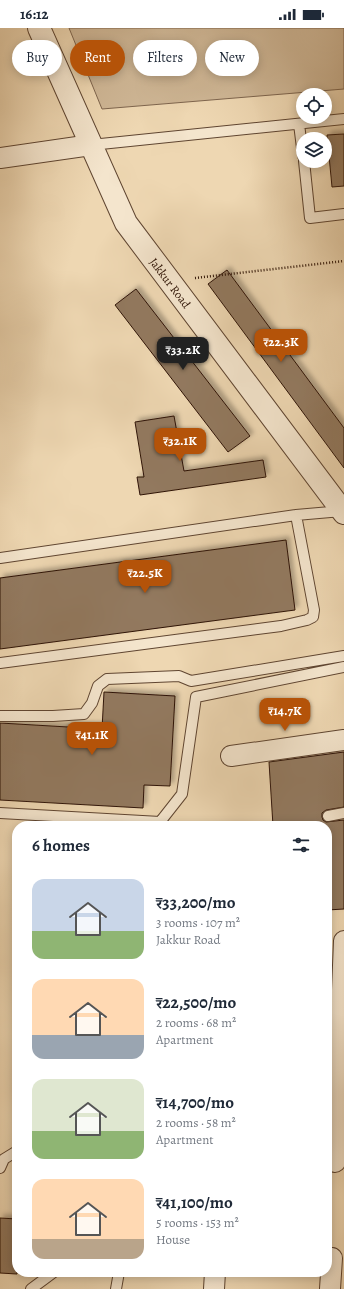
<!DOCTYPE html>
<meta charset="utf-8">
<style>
:root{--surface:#fff;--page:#f6f6f7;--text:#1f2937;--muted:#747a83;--accent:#b45309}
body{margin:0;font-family:Alegreya,serif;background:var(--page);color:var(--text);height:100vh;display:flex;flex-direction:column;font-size:15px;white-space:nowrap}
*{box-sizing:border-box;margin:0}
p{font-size:13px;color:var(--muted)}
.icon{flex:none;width:22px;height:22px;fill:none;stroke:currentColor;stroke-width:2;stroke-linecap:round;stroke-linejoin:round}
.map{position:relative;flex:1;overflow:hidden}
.sheet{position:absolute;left:12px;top:793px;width:320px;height:456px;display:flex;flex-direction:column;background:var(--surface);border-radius:16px;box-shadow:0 2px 10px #0003}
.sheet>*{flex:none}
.guide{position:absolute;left:12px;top:12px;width:320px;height:36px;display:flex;gap:8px}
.controls{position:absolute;left:296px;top:60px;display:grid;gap:8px}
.controls a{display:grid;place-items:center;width:36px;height:36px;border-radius:50%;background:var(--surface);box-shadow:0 2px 10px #0003;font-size:20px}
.price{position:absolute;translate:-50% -34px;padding:0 9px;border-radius:8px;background:var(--accent);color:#fff;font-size:13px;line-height:26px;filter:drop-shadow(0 1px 2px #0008)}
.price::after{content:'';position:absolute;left:50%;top:24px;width:12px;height:9px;margin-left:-6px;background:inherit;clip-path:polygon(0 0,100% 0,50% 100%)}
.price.current{background:#222;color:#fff}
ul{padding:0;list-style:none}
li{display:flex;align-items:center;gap:12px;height:100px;padding:0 20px}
li span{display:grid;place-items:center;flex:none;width:112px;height:80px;border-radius:12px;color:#555}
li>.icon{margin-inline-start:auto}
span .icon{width:48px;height:48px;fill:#fffc;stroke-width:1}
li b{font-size:17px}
h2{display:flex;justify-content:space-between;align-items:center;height:48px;padding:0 20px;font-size:17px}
.pill{padding:0 14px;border-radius:18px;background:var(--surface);box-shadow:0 2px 10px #0003;font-size:14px;line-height:36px}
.pill.current{background:var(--accent);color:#fff}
.status{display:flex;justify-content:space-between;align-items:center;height:28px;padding:0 20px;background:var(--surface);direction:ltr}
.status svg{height:11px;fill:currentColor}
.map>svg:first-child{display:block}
.green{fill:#ceb695;stroke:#7e654e}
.building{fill:#92795f;stroke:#2f1406;filter:url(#shadow)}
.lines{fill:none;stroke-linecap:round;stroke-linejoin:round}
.service-casing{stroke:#5f4531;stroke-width:12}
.minor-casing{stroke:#5f4531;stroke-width:22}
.tertiary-casing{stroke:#5f4531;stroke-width:24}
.path{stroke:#2f1406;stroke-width:2.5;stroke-dasharray:1 2;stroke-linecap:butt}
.service{stroke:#f4e5cd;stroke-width:10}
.minor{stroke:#f4e5cd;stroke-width:20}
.tertiary{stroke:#f4e5cd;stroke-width:22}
.labels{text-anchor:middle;stroke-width:3;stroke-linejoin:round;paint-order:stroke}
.street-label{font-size:12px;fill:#2f1406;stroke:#f4e5cd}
</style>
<div class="status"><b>16:12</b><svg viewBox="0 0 49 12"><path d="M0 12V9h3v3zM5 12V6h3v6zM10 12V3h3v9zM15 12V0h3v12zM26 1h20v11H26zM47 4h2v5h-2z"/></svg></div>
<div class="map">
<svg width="344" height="1261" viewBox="0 0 344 1261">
<defs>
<filter id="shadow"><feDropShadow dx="3.5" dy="-3.5" stdDeviation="2" flood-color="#0004"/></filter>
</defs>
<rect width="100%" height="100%" fill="#eed7b2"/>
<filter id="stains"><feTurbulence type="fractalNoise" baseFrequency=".005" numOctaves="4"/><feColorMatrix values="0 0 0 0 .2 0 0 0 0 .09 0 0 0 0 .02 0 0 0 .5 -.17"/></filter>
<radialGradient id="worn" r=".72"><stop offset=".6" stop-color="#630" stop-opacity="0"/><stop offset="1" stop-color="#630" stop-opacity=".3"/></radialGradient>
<path class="green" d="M69,0H344V61L102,81Z"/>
<path class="building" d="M344,106V158L332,159L327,107Z
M227,242L344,400V440L208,256Z
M136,261L250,408L228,424L115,277Z
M174,388L184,443L263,432L266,449L140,467L137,449H144L135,394Z
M286,512L295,582L0,621V550Z
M104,664L175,668L170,758L144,757L143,780L0,772V695L102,701Z
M344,724V779L326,782L322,785V789L323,792L326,794L344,792V881L327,882V798H273L269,734Z
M0,1190L17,1191V1246L0,1245Z"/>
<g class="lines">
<defs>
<path id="service" d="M299,96L303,128
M91,117L344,91
M304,133L310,190L344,186
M0,530L296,487L342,483
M0,635L281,598L307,592L313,589L314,582L296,487
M0,688H53L84,686L92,675L98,658L107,651L179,648L191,653L344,628
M0,785L160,794L182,766L196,669L344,639
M328,788L344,785
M0,1140L4,1131L17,1123
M31,1261L54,1244
M116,1261L119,1244"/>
<path id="minor" d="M0,130L91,117
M231,728L344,712
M335,1134L344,913
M214,1261L215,1244
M330,1261L332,1230"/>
<path id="tertiary" d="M39,0L126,195L344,485"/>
</defs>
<use href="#service" class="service-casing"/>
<use href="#minor" class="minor-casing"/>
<use href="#tertiary" class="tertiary-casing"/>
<path class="path" d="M195,250L344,233"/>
<use href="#service" class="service"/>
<use href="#minor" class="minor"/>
<use href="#tertiary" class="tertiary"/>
</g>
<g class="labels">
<g class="street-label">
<text transform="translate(170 255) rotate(53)" y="4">Jakkur Road</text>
</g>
</g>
<rect width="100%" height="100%" filter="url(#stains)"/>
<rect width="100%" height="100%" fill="url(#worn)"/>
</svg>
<div class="controls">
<a><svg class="icon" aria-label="locate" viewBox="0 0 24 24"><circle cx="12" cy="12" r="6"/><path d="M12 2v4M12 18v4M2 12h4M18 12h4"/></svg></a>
<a><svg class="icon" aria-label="layers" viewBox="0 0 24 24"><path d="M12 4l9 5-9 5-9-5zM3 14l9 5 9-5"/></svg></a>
</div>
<b class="price" style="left:281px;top:335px">₹22.3K</b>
<b class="price current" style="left:183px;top:343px">₹33.2K</b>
<b class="price" style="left:180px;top:434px">₹32.1K</b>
<b class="price" style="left:145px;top:566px">₹22.5K</b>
<b class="price" style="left:285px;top:704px">₹14.7K</b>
<b class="price" style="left:92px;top:728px">₹41.1K</b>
<div class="guide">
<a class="pill">Buy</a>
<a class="pill current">Rent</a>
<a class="pill">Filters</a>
<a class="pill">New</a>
</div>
<section class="sheet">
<h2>6 homes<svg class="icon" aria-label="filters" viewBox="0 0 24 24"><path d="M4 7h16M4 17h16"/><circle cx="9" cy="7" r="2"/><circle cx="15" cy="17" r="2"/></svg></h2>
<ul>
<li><span style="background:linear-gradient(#c9d6e8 65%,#8fb573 0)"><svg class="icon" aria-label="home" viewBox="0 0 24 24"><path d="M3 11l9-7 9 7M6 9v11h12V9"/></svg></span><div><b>₹33,200/mo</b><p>3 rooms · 107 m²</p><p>Jakkur Road</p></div></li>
<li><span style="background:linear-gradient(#ffd9b3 70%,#9aa5b1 0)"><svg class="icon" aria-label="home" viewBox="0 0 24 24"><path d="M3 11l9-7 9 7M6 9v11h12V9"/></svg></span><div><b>₹22,500/mo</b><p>2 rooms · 68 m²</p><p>Apartment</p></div></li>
<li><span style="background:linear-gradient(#dfe7d0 65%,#8fb573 0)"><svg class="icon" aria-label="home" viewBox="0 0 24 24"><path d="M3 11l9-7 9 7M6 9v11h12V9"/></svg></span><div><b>₹14,700/mo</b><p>2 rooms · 58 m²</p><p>Apartment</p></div></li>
<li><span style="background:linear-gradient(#ffd9b3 75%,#b9a48a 0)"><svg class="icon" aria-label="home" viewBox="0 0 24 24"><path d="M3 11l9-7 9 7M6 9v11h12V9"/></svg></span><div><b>₹41,100/mo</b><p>5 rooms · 153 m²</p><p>House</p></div></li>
</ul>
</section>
</div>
